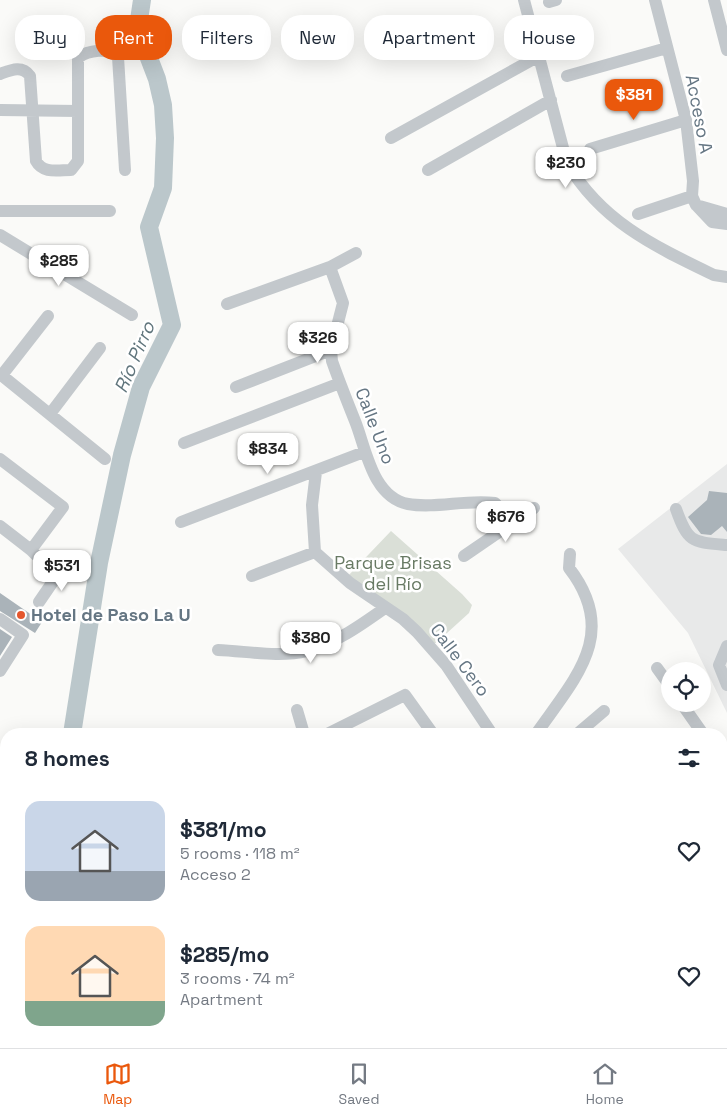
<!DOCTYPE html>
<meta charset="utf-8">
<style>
:root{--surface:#fff;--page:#f2f2f3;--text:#1f2937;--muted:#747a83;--line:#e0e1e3;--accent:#ea580c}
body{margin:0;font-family:"Space Grotesk",sans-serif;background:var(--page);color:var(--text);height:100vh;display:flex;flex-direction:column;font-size:19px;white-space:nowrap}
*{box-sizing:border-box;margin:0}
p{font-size:16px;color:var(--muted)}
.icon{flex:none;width:28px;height:28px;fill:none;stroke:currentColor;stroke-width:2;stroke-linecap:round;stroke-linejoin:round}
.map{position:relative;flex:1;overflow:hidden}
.sheet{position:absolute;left:0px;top:728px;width:728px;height:321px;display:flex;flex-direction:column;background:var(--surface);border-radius:20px 20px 0 0;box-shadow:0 5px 20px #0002}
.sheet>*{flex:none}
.banner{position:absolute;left:15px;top:15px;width:698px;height:45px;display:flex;gap:10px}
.fabs{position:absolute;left:661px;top:662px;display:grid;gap:10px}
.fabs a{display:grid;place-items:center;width:50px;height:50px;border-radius:50%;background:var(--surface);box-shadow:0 5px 20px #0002;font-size:25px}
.price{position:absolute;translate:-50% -42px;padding:0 11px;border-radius:10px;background:#fff;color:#222;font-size:16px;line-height:32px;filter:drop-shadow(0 1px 2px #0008)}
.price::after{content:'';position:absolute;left:50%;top:30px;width:15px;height:11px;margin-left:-8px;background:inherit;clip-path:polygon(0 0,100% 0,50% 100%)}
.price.selected{background:var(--accent);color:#fff}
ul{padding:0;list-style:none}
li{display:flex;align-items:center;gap:15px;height:125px;padding:0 25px}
li span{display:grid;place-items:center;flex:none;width:140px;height:100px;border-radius:15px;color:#555}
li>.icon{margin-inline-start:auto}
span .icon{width:60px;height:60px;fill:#fffc;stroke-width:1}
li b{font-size:21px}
h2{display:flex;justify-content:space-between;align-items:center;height:60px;padding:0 25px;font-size:21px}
.tag{padding:0 18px;border-radius:20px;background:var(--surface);box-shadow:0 5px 20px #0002;font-size:18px;line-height:45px}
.tag.selected{background:var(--accent);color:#fff}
.dock{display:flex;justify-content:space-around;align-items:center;height:70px;border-top:1px solid var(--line);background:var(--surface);font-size:14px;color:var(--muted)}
.dock a{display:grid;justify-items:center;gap:2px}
.dock .selected{color:var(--accent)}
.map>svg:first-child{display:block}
.built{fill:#e8e9e9}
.green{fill:#dadfd7}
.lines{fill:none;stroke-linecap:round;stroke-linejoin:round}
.river{stroke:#bbc7cb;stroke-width:18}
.building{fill:#aab3b9}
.minor{stroke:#c3c8cc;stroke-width:12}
.major{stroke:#d6dbdf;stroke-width:15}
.poi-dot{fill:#e4572e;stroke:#fff;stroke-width:2}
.labels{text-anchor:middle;stroke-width:5;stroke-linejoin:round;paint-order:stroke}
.street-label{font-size:18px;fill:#657683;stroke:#fff}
.park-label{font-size:18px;fill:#687a64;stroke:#fff}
.poi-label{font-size:18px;font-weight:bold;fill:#657683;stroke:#fff;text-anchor:start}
.water-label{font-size:19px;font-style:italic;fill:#60757c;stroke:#fff}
</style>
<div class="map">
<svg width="727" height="1048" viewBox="0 0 727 1048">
<rect width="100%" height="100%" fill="#fafaf8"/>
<path class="built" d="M727,464V713L688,633L618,549Z
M6,951V1042L349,1043L343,1048H0V958Z"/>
<path class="green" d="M391,531L462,594L472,605L469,613L436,643H433L348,576Z
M727,758V850L721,854V760Z"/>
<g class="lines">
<path class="river" d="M72,734L99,563L122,455L141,387L172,325L149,227L163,188L165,138L163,105L157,79L144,45L139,20L142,0
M0,958L6,951"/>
</g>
<path class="building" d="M709,491L727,493V532L722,526L711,535L701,534L688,517L707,500Z
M0,593L42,622L35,633L0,611Z
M0,629L12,637L0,656Z"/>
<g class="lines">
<path class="minor" d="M524,0L567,163C602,222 654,246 714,275L727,277
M655,0L686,120L693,181L692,196L696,205
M714,0L727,50
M549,2L556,0
M0,74C11,70 22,65 30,76L36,161C43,174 58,170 71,170L78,161V111
M567,76L667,48
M0,110L78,111V58C88,50 109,47 118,57L125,170
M391,138L539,56
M590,149L686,120
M428,170L551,100
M0,211H110
M638,214L692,196
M727,214L696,205L712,222L727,224
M0,235L132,315
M330,267L343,303L331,350L332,361C339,381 347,401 355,421C366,448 372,497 408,504C436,509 466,499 495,503L512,522
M227,304L330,267L356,253
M0,374L105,459
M2,375L48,316
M236,387L331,350
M50,414L100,348
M184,443L340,383
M0,459L63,507L31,550L0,526
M316,472L312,505L315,552L350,583L403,619L417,632L446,665L492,734
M676,509C688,543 692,542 727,545
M181,522L364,452
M31,550L57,576
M464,556L534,508
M252,576L315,552
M39,602L63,567
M0,619L23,635L0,671
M727,646L719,665L727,685
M218,650C246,651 279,658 307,651C336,643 361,625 385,608
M657,668L670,686
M682,704L703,734
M297,710L304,734
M327,734L405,695L433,734
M536,734C575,678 620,634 569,568L570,554
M577,734L604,711
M0,865L6,870
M721,895C727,945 716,998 727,1047
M379,1042L384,1048
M406,1042L411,1048
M581,1042L587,1048
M698,1042L715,1045L726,1041
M523,1048L529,1042"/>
<path class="major" d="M721,751L727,749
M371,1048L375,1042"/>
</g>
<circle class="poi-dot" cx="21" cy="615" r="5"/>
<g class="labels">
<g class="street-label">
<text transform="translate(699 114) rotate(79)" y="6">Acceso A</text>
<text transform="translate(375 426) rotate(69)" y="6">Calle Uno</text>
<text transform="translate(460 660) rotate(53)" y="6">Calle Cero</text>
</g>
<g class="park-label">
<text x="393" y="569">Parque Brisas<tspan x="393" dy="21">del Río</tspan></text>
</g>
<g class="poi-label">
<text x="31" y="621">Hotel de Paso La U</text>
</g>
<g class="water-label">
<text transform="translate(134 357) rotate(-67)" y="7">Río Pirro</text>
</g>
</g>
</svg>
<div class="fabs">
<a><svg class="icon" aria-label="locate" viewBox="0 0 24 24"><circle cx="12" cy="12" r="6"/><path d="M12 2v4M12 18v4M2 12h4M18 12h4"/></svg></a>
</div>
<b class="price selected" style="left:634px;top:121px">$381</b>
<b class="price" style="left:566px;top:189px">$230</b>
<b class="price" style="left:59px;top:287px">$285</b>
<b class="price" style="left:318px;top:364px">$326</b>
<b class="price" style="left:268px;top:475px">$834</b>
<b class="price" style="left:506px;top:543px">$676</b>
<b class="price" style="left:62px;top:592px">$531</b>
<b class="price" style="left:311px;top:664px">$380</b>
<div class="banner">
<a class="tag">Buy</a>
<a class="tag selected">Rent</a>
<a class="tag">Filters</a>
<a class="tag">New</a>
<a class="tag">Apartment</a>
<a class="tag">House</a>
</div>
<section class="sheet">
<h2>8 homes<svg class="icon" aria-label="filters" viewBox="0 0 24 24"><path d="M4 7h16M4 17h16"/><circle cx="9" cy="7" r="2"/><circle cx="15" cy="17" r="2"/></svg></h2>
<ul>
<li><span style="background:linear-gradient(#c9d6e8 70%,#9aa5b1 0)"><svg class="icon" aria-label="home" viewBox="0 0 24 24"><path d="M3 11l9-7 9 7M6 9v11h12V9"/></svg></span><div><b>$381/mo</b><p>5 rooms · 118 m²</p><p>Acceso 2</p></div><svg class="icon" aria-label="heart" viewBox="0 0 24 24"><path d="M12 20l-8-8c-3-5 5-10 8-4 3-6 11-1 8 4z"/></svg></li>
<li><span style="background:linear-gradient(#ffd9b3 75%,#7fa58c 0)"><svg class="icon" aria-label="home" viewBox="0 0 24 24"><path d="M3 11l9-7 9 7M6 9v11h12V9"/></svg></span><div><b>$285/mo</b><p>3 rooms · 74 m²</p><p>Apartment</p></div><svg class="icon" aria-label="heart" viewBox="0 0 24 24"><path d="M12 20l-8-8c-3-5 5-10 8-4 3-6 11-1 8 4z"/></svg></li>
</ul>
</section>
</div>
<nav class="dock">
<a class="selected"><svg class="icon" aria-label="map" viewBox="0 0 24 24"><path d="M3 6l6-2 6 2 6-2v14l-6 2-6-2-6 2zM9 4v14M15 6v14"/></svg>Map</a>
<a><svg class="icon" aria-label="saved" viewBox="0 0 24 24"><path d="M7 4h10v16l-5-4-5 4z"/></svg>Saved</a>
<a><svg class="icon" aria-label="home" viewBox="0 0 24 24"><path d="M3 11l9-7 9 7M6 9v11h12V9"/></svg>Home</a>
</nav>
